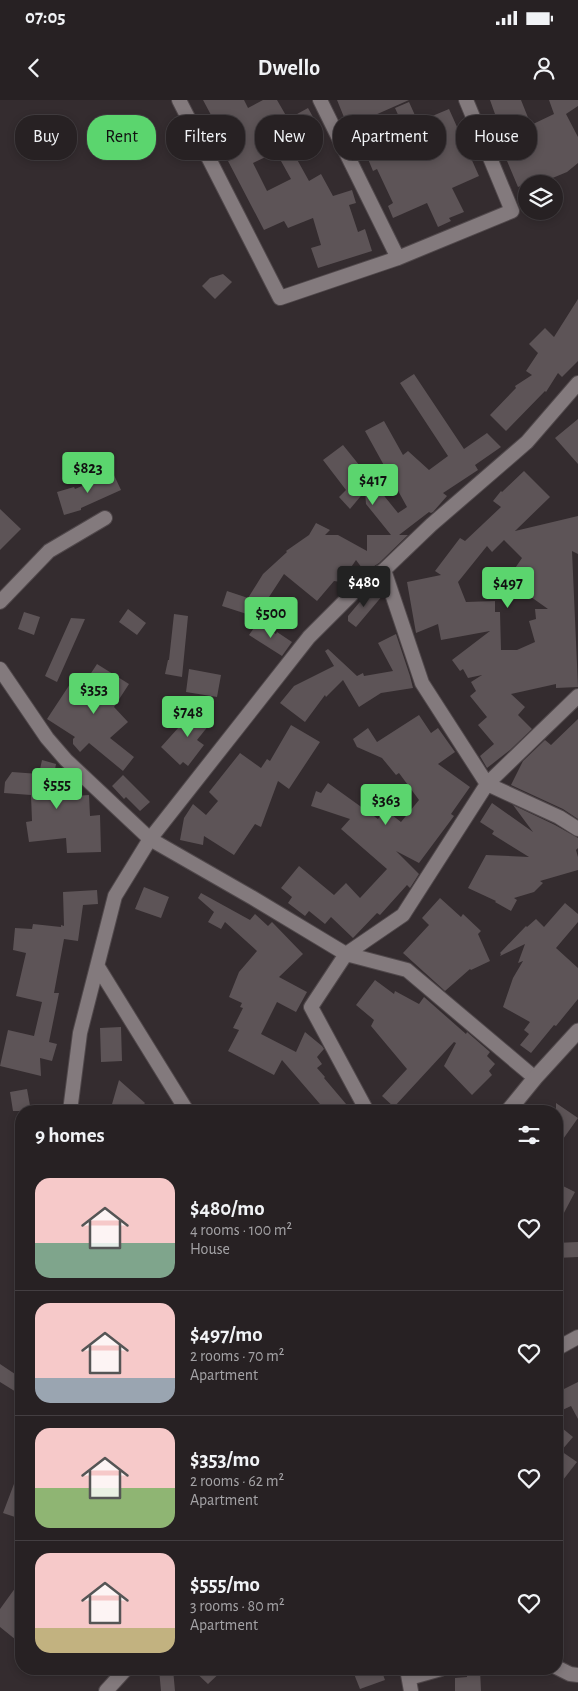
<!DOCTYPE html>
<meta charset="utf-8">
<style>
:root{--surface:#272123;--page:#332e30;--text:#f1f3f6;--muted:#a4a3a6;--line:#433e41;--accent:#5bd56e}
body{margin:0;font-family:"Alegreya Sans",sans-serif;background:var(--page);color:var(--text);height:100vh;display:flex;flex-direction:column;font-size:19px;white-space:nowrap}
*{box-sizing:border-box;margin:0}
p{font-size:16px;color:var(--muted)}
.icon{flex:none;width:28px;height:28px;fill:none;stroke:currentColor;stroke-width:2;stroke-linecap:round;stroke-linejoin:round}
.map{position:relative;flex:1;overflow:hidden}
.panel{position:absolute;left:15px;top:1005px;width:548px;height:570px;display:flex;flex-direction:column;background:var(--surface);border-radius:20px;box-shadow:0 2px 8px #0003,0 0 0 1px var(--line)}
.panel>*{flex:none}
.guide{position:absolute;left:15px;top:15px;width:549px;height:45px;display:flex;gap:10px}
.buttons{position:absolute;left:518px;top:75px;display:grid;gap:10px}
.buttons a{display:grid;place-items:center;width:45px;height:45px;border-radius:50%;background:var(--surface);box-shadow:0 2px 8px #0003,0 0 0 1px var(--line);font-size:25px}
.price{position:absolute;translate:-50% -42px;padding:0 11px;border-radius:5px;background:var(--accent);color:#111;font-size:16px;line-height:32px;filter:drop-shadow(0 1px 2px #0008)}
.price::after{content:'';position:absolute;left:50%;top:30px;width:15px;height:11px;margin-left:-8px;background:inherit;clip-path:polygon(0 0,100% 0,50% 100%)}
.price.current{background:#222;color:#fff}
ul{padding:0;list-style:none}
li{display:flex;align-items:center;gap:15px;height:125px;padding:0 20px}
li+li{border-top:1px solid var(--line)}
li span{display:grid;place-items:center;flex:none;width:140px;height:100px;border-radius:15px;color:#555}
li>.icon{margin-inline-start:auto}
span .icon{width:60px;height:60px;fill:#fffc;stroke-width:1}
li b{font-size:21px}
h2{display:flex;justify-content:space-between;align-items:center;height:60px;padding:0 20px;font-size:21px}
.pill{padding:0 18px;border-radius:20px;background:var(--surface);box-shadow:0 2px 8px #0003,0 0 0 1px var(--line);font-size:18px;line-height:45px}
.pill.current{background:var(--accent);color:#111}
.status{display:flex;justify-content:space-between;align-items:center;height:35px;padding:0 25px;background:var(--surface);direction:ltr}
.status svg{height:14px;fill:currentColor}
header{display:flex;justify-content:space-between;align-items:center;height:65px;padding:0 20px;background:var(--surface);font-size:22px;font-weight:600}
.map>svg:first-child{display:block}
.building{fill:#5d5457;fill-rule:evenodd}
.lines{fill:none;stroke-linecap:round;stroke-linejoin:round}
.street-casing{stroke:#50484b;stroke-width:16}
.secondary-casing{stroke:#50484b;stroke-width:17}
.street{stroke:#837a7d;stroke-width:14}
.secondary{stroke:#837a7d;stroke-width:15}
</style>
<div class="status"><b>07:05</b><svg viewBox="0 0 49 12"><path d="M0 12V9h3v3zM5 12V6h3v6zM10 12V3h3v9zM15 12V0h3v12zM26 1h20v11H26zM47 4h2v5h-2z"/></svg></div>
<header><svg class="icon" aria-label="back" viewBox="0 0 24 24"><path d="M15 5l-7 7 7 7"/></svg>Dwello<svg class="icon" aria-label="person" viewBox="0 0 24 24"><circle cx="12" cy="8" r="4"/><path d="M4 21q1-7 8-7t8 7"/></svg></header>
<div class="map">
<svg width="578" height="1591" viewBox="0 0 578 1591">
<rect width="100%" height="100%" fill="#342c2f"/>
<path class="building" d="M203,0H244L248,8L263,0H277L288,19L308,8L324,37L294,54L309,81L321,74L333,96L352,90L356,103L349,105L358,132L365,129L372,151L318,168L311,148L321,145L313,118L288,128L284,121L264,130L228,61L234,58ZM276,52L291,79L267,91L253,63Z
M337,0H409L348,27Z
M490,0H521L531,25L554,14L549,0H578V6L566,14L578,37V63L567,72L538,84H526L518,87L488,16L495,14Z
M409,2L418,22L449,9L479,76L452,88L464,112L449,118L451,121L438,127L427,103L393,118L388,106L393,103L377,69L373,71L368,59L409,39L395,8Z
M223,174L232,182L215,199L202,186L210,178Z
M578,199V261L562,277L558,273L546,292L545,291L506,331L490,315L516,288L515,286L532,275L526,271L538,253L529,244L545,228L554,237Z
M414,274L464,349L487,333L501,347L475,365L478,370L443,393L447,396L433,412L431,413L429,412L399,435H408L379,463L365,472L356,460L341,482L334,481L317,501L284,474L256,517L222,506L227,491L248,498L263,474L287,452L286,451L309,435L316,423L330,430L325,435H338L367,451V435H391L366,404L365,391L350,409L339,397L346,390L323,360L343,345L398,413L407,407L365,331L384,321L403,355L408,351L429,370L448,356L400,283Z
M578,319V364L555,338Z
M524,371L550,397L515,431L578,416V454L572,451L578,587L556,588V584L511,594L525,607L518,615L532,629L510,650L487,668L480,656L494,644L478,625L487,617L470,596L476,591L471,582L482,575L468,578L463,569L460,571L452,560L490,531L441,540L438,524L416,533L407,482L441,475L435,471L460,438L465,441L501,407L493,401L501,391L502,392ZM504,440L522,458L507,480L548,509H535L536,519L529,521L535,542L517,550H501L500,512H495V501L466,502L458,482L487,446L492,452Z
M113,373L121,390L81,408V410L64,415L57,392L74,387L75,389Z
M0,409L21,429L0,450Z
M382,491L383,495L356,527L348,521V516L364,497Z
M128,509L146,523L137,535L119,522Z
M24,512L40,517L34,535L18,529Z
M174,514L188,516L182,577L165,574L168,560H169Z
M71,518L85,519L57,582L45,576Z
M258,522L276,534L277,532L292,542L282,556L249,535Z
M396,534L410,576L413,588L381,593L359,607L343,580L326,597L325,595L305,622L280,603L294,586L334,566L325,551L328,549L357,576L363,573L364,576L393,571L378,543Z
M97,564L129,584L114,607L128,622L110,638L134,657L123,671L89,643L80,652L73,644V639L75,637L47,619L72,581L82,587Z
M189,569L221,575L217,597L186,592Z
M197,607L213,620L197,640L204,645L188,666L183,662L180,665L161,647Z
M419,615L431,633L438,628L455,652L438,664L470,687L451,714L454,716L419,763L396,751L419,774L410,788L407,785L380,815L377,813L353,838L331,817L325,824L309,811L305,816L288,803L292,797L281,788L299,766L334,795L346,783L360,798L387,769L341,729L350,719L311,706L316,691L321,693L328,683L378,719L382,713L389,719L392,715L401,722L419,700L399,673L396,675L382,658L357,647L353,639L368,628L377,642Z
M578,619V719L563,709L511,685L523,661L545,640L551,645Z
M291,625L320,642L289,689L278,681L261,727L255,724L234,755L204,736L203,745L180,740L184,718L193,704L206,715L218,701L209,692L240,653L261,668L267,659L270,661Z
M42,660L56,664L54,675L50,677L75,680L77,682L75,696L89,695L90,716L100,715L101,752L67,753L66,738L29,742L26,722L32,721L31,695L4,693L5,682L12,672L39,674Z
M123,675L150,702L140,711L126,697L124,699L112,686Z
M492,703L533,732L513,705L555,725L578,738V748L576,750L578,757V770L540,781L543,783L534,792L514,798L517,800L511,811L495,802L496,801L468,788L486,755L529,757L492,734L494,731L480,722Z
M144,787L169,797L161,818L135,809Z
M97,790L98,804L83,805L78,841L64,839L54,893H59L49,942L57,944L52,961L40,958L41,976L0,966L8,930L34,936L42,902L16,896L26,853L13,850L15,828L32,829L33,824L61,827V825L64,826L63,792Z
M201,793L250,820L255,814L268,826L272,822L303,854L279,877L307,892L296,912L277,902L261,934L296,952L305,932L322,946L324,949L317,957L322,964L317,968L325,977L324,978L352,1011H326L282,960L274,975L228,951L239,930L233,928L243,908L240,907L242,903L229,897L239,872L257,851L225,822L221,829L208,822L214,812L198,798Z
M440,798L461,817L463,814L481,831L478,834L490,861L471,870L470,869L445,891L403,853L429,825L422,818Z
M565,803L578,814V822L556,848L578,868V899L556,926L554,925L531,953L520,945L529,934L524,930L530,922L503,907L513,878L523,861L518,863L525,844L500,856L501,854L500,853L526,826L527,827L536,819L544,827Z
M375,880L394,894L395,891L419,904L424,897L466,934L467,932L490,952L487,956L495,964L489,971L492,975L472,995L444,966L456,943L454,942L394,1007L382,996L407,969L371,926L374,920L356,905Z
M121,927L122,961L101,962L100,928Z
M119,980L145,1003L138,1011H110Z
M27,989L31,1011H13L10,992Z
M556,1003L578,1018L556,1049Z
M563,1086L575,1092L556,1128V1098Z
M578,1142V1157L556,1158V1143Z
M0,1264L21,1278V1295L0,1282Z
M578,1282V1319L571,1306L556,1313V1297L563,1292L562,1290Z
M556,1323L573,1337L561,1351L577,1362L556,1389Z
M20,1368L21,1369V1419L3,1413Z
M21,1480V1502L16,1510L21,1514V1544L0,1527V1509Z
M159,1569H173L175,1591H161Z
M192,1569H224L208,1584Z
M352,1569H381L385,1580L360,1589Z
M467,1569H480L481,1591H455V1578L467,1577Z"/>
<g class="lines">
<defs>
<path id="street" d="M179,0L280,198L398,158L512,111L466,0
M320,0L398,158
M384,470L422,583L487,684L559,717L578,729
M0,502L49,451L105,418
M0,569L47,638L66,660L150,739L253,798L346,854L407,870L535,978
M98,867L187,1011
M70,1011L80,933L115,796L150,739L309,537L361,485L384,470L431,425L527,342L578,283
M367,1011L311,907L346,854L403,815L487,684L578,596
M556,1249L578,1237
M556,1567L570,1574L578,1575
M407,1569L411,1591
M409,1578L441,1569
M106,1591L126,1569"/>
<path id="secondary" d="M508,1011L535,978L578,931"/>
</defs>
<use href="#street" class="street-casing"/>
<use href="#secondary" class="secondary-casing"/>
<use href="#street" class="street"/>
<use href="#secondary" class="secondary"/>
</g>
</svg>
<div class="buttons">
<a><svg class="icon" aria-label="layers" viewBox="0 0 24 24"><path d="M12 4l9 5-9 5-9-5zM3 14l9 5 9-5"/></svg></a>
</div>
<b class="price" style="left:88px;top:394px">$823</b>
<b class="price" style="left:373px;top:406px">$417</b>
<b class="price current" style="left:364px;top:508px">$480</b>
<b class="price" style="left:508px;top:509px">$497</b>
<b class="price" style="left:271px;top:539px">$500</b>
<b class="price" style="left:94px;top:615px">$353</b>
<b class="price" style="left:188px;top:638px">$748</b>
<b class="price" style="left:57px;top:710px">$555</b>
<b class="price" style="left:386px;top:726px">$363</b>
<div class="guide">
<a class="pill">Buy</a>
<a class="pill current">Rent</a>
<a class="pill">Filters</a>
<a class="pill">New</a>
<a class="pill">Apartment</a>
<a class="pill">House</a>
</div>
<section class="panel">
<h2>9 homes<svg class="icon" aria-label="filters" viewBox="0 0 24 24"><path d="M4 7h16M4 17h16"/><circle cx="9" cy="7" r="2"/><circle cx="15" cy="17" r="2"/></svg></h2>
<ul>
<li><span style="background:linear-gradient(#f6c9c9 65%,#7fa58c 0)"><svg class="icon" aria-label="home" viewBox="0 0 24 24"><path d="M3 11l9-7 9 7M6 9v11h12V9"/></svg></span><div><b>$480/mo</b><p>4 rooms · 100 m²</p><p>House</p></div><svg class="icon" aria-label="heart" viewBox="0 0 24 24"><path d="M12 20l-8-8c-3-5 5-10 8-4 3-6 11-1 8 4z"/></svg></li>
<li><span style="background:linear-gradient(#f6c9c9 75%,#9aa5b1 0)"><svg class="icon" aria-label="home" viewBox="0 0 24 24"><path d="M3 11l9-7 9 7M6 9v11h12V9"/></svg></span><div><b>$497/mo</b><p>2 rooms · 70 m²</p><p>Apartment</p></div><svg class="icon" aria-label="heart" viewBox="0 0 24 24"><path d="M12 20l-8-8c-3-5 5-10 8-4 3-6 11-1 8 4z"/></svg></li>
<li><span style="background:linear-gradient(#f6c9c9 60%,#8fb573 0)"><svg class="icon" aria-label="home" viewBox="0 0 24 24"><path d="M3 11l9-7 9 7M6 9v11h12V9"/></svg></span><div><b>$353/mo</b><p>2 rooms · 62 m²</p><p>Apartment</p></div><svg class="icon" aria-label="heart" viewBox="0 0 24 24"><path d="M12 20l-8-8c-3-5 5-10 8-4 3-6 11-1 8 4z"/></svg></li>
<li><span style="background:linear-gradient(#f6c9c9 75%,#c2b280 0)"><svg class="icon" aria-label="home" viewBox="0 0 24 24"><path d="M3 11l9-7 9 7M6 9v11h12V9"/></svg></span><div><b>$555/mo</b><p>3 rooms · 80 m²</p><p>Apartment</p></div><svg class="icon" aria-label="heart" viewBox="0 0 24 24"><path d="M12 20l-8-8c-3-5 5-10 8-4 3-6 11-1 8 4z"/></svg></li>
</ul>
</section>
</div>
